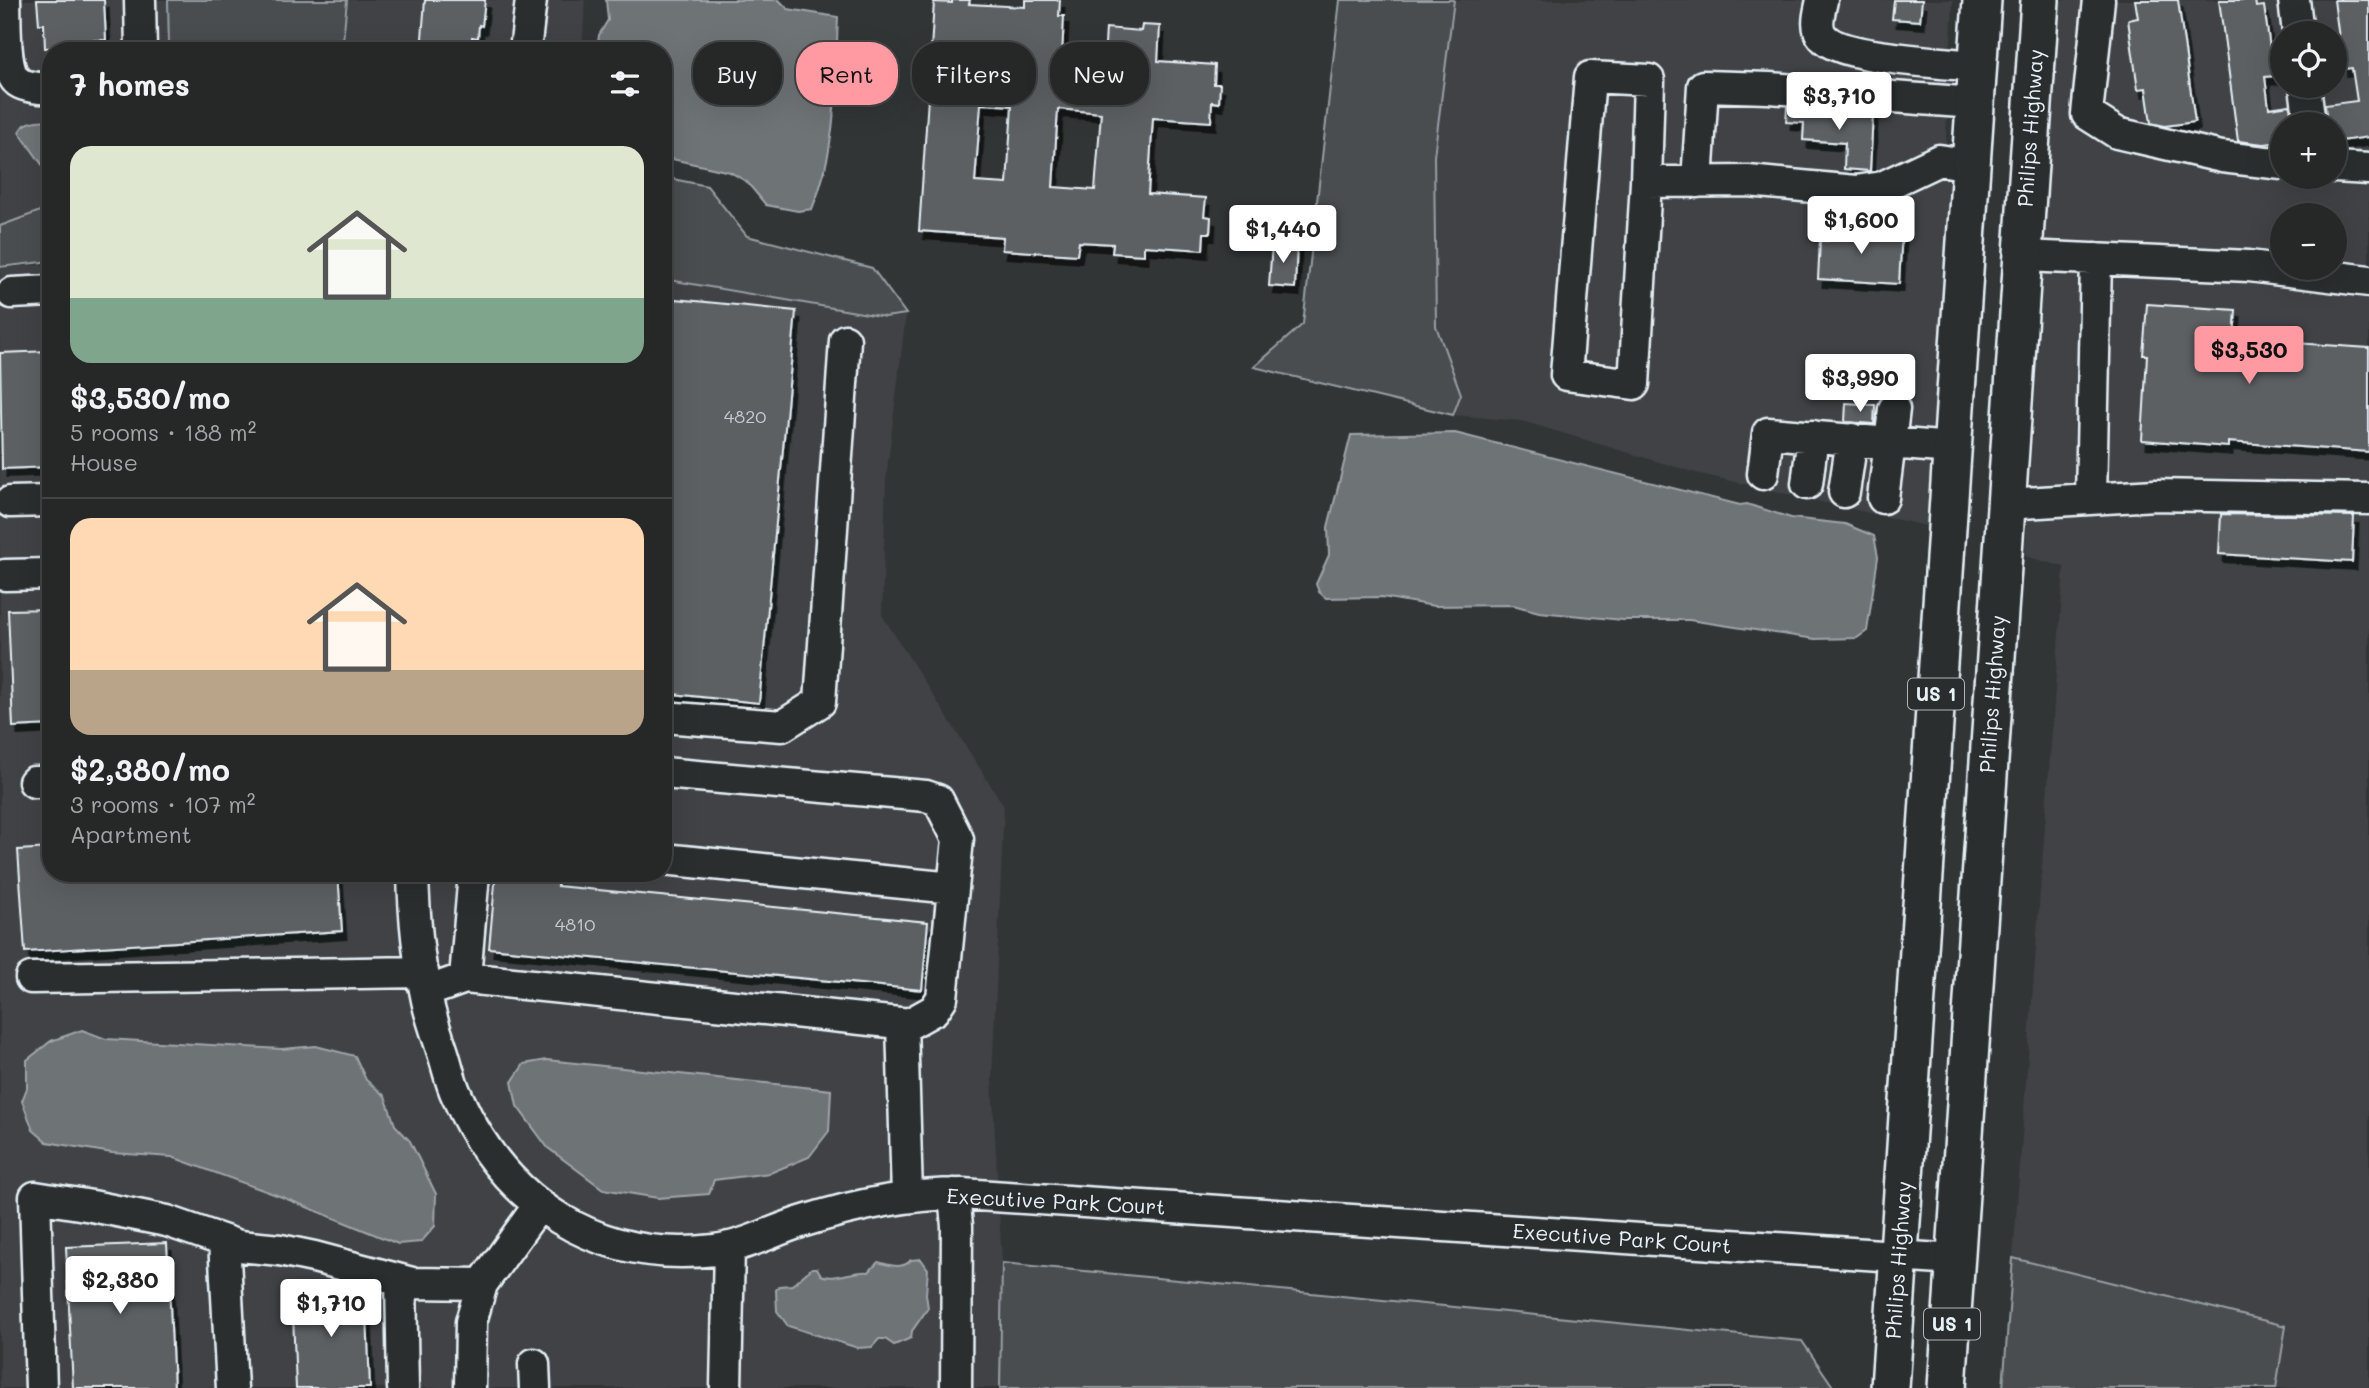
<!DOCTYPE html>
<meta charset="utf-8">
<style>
:root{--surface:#262828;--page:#2e3030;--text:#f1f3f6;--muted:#a4a6a8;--line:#424445;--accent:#ff9aa2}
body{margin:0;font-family:Mali,sans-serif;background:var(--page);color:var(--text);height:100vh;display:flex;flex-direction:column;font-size:26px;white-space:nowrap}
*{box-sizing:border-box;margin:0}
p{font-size:23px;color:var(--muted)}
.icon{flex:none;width:38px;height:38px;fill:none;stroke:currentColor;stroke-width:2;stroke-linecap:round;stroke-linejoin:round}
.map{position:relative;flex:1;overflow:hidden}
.drawer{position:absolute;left:42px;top:42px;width:630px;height:840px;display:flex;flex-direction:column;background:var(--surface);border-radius:28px;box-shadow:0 7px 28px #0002,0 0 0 2px var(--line)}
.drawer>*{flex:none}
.hud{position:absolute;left:693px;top:42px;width:665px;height:63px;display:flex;gap:14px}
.fabs{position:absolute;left:2270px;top:21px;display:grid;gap:14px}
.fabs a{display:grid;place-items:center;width:77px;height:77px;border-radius:50%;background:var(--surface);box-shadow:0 7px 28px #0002,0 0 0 2px var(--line);font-size:35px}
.price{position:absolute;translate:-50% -60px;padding:0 16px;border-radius:7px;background:#fff;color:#222;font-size:23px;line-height:46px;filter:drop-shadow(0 2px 4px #0008)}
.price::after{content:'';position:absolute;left:50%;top:42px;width:21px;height:16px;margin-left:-10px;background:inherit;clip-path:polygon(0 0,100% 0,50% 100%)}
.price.active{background:var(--accent);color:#111}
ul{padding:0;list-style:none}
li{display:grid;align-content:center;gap:14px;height:371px;padding:0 28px}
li+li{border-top:2px solid var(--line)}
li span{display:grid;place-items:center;height:217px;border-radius:21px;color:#555}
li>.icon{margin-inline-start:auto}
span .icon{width:126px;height:126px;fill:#fffc;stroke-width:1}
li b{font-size:30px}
h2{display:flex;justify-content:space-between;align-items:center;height:84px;padding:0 28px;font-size:30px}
.chip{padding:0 24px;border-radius:28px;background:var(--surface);box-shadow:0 7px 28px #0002,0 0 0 2px var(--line);font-size:24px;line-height:63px}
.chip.active{background:var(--accent);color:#111}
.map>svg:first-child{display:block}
.built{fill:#3f4244;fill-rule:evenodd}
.green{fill:#494d4f;stroke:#989fa4;stroke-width:2}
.water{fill:#6e7376;stroke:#9fa5aa;stroke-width:2}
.building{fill:#5c6063;stroke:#e8f1f8;stroke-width:2;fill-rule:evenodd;filter:url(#shadow)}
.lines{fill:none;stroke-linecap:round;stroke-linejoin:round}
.minor-casing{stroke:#e8f1f8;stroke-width:35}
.major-casing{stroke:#e8f1f8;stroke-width:42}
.minor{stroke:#2a2d2e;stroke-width:30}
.major{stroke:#2a2d2e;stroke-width:37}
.labels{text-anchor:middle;stroke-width:5;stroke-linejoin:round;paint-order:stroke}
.number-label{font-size:18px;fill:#c5cdd3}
.shield{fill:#2a2d2e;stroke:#afb6bb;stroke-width:2}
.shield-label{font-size:19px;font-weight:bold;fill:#e8f1f8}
.street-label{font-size:21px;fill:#e8f1f8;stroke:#2a2d2e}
</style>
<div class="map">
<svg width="2369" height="1388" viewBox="0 0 2369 1388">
<defs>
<filter id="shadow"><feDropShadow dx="4.5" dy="8" stdDeviation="0" flood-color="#0009"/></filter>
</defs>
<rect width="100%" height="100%" fill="#323536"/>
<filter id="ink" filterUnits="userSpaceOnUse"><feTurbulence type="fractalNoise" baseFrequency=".0143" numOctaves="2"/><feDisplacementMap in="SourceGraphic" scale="14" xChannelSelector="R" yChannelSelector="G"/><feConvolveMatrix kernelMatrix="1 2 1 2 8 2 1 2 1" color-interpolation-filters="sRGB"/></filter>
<g filter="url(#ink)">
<path class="built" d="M0,0H168L169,51H51V207L0,226Z
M347,0H585L582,51H342Z
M1454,0H1953L1946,137L1950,215L1934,528L1696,473L1522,421L1453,415L1461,394L1436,326L1434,156Z
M2060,0H2369V1388H2276L2286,1326L2013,1258L2064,567L2025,556ZM2282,33H2334V86H2282ZM2282,124H2334V177H2282ZM2282,215H2334V268H2282Z
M51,264V873H663V279L885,317L906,314L886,479L882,615L1004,806L992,1080L1002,1263L1000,1388H0V268Z"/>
<path class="green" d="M168,0H347L342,51H169Z
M1340,0H1454L1434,156L1436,326L1461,394L1453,415L1254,367L1303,324Z
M663,177L707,186L747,236L872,268L906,314L885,317L663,279Z
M51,207V261L0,267V226Z
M2013,1258L2286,1326L2276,1388H2003Z
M1002,1263L1802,1341L1834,1388H1000Z"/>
<path class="water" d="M606,0H779L788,9L838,17C835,82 838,148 812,209L798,211L766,205L747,182L730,172L663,157V51H597L599,35L608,20Z
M51,120V177L19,132C25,120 38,121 51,120Z
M1455,433L1740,505L1747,504L1791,518L1845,524L1874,536L1878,557L1867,631L1857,638L1815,639L1689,620H1623L1539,612L1513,605L1434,606L1382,597L1326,598L1319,592L1316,584L1329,555L1328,527L1351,435Z
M82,1030L106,1039L282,1049L316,1046L355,1056L366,1080L385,1096L395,1125L410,1141L436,1194L435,1226L421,1242L398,1244L282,1197L172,1157L112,1153L47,1142L33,1130L22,1101L27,1088V1060L51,1041Z
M547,1060L831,1090L829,1131L809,1157L770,1173L714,1180L709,1194L658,1198L603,1189L548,1148L517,1106L512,1082L524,1064Z
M921,1259L928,1269L926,1294L928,1308L912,1331L911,1338L894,1345L885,1339H879L872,1347L858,1348L788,1326L777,1311L776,1290L779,1286L792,1285L812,1268H817L821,1275C835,1281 853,1270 869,1272L878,1262C890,1265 902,1270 911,1260Z"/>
<path class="building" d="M37,0H104L106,40L64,41V47L45,48L44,24H39Z
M425,0H485L482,26L479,25L478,38L472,37L471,51H421Z
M952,0H970L969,4L1025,7V0H1060L1059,16H1064L1062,57L1104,60L1106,28L1141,31L1142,25L1160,26L1158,61L1215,65L1214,84H1220L1219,103L1212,102L1211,122L1153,118L1148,194L1206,198L1204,216L1211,217L1210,233H1204L1203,250L1144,246V255L1112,253L1113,244L1079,242L1077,255L1002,250L1003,237L919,231L929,83H922L924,64L930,65L934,2L952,3ZM981,104L1012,106L1007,184L975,182ZM1058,109L1101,113L1095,190L1053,187Z
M1894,0H1922L1920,21L1892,19Z
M2135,0H2178L2195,122L2165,126L2151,123L2146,88L2138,89L2128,20L2138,18Z
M2219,0H2255L2256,7L2264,6L2274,76L2265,77L2269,108L2290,105L2292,124H2282V142L2264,144L2238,141Z
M2334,0H2369V137L2334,142V124H2327L2325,105L2357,101L2352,68L2343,69Z
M1787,107L1873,113L1870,171L1844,169L1845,143L1803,140L1804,123L1786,122Z
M1829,227L1902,231L1899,284L1818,279L1820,240L1828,241Z
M1272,243L1297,244L1295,288L1269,286Z
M675,299L796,311L759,703L663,693V422Z
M2147,304L2236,310L2234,339L2369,348V452L2228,442V447L2142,440L2147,355H2143Z
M51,351V467L2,469L0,353Z
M1846,403L1875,405L1874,424L1845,422Z
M2221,514L2354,516L2352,562L2219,554Z
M51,609V725L13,727L8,610Z
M51,848V873H338L342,931L25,952L18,850Z
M496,873H558L557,886L928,922L922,990L489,948Z
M167,1243L174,1388H73L66,1247Z
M363,1288L366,1289L370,1388H296L292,1291Z"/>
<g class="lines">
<defs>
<path id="minor" d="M5,0C6,19 3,71 18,82C25,87 42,89 51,88
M140,0L141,51
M1822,0C1820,11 1814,27 1823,37C1840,58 1948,63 1977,66
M2099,0L2087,114L2117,133L2222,157L2282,164
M2294,0L2298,33
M525,51L531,0
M2305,86L2310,124
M2334,167L2369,169
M1646,182L1649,80L1590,77L1566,375L1634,384L1646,182L1748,181L1856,191L1882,187L1939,160L1971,165
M1697,182L1703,86L1769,88L1975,103
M2022,256L2249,266L2369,281
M12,293L51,291
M1763,474L1768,433L1890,443L1894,409
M1807,484L1813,436
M1844,492L1852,439
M1883,498L1890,443L1952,448
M2091,499L2096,259
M10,502L51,501
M2006,504L2155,495L2369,499
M5,575L51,574
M663,717L782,726L820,702L845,340
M34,782H51
M663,859L953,888
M413,873C414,915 418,959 427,1000C431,1019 438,1037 444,1056C448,1069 451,1084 457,1096C504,1203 597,1264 715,1250C745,1246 772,1231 801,1222C854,1205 906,1194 962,1194L1956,1260
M31,978L423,972
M465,978L474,873
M426,992L465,978L909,1024L934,1010L942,998L958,839L938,800L926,796L663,773
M902,1023L907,1197
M954,1194L957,1226L956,1388
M224,1241L232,1388
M401,1281L403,1388
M534,1364L535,1388
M41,1388L35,1197L92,1206L167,1221L239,1246L280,1250L314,1257L412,1283L482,1284
M470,1388L471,1322L482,1284L539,1205
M726,1388L729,1247"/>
<path id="major" d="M1890,1388L1982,0
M1947,1388L2040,0"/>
</defs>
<use href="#minor" class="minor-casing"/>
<use href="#major" class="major-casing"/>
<use href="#minor" class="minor"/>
<use href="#major" class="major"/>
</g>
</g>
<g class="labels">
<g class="number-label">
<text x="745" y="423">4820</text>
<text x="575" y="931">4810</text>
</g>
<g class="shield">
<rect x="1908" y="678.5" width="56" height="31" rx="5"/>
<rect x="1924" y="1308.5" width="56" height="31" rx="5"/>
</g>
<g class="shield-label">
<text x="1936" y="701">US 1</text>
<text x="1952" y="1331">US 1</text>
</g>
<g class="street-label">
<text transform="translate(2031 128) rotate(-86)" y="7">Philips Highway</text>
<text transform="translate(1993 694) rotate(-86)" y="7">Philips Highway</text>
<text transform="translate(1056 1202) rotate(3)" y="7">Executive Park Court</text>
<text transform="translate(1622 1239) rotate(4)" y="7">Executive Park Court</text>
<text transform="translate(1899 1260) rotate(-86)" y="7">Philips Highway</text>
</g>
</g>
</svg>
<div class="fabs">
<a><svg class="icon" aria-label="locate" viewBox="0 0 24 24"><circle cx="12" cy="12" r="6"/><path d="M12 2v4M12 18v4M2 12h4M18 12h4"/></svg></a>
<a>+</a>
<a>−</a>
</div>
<b class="price" style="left:1839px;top:132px">$3,710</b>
<b class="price" style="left:1861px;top:256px">$1,600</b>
<b class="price" style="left:1283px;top:265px">$1,440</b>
<b class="price active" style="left:2249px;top:386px">$3,530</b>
<b class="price" style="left:1860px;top:414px">$3,990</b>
<b class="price" style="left:120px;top:1316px">$2,380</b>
<b class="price" style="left:331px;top:1339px">$1,710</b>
<div class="hud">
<a class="chip">Buy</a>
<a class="chip active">Rent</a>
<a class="chip">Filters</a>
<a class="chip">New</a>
</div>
<section class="drawer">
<h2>7 homes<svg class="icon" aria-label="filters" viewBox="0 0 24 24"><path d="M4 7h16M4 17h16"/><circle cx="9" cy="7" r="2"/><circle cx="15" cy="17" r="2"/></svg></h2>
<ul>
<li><span style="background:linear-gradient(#dfe7d0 70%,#7fa58c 0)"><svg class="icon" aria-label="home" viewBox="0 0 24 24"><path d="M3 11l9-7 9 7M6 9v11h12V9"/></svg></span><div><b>$3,530/mo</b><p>5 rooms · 188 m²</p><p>House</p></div></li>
<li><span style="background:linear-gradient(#ffd9b3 70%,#b9a48a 0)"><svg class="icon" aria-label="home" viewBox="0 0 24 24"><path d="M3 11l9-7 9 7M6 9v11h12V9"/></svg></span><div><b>$2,380/mo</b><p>3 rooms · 107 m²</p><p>Apartment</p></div></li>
</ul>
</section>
</div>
